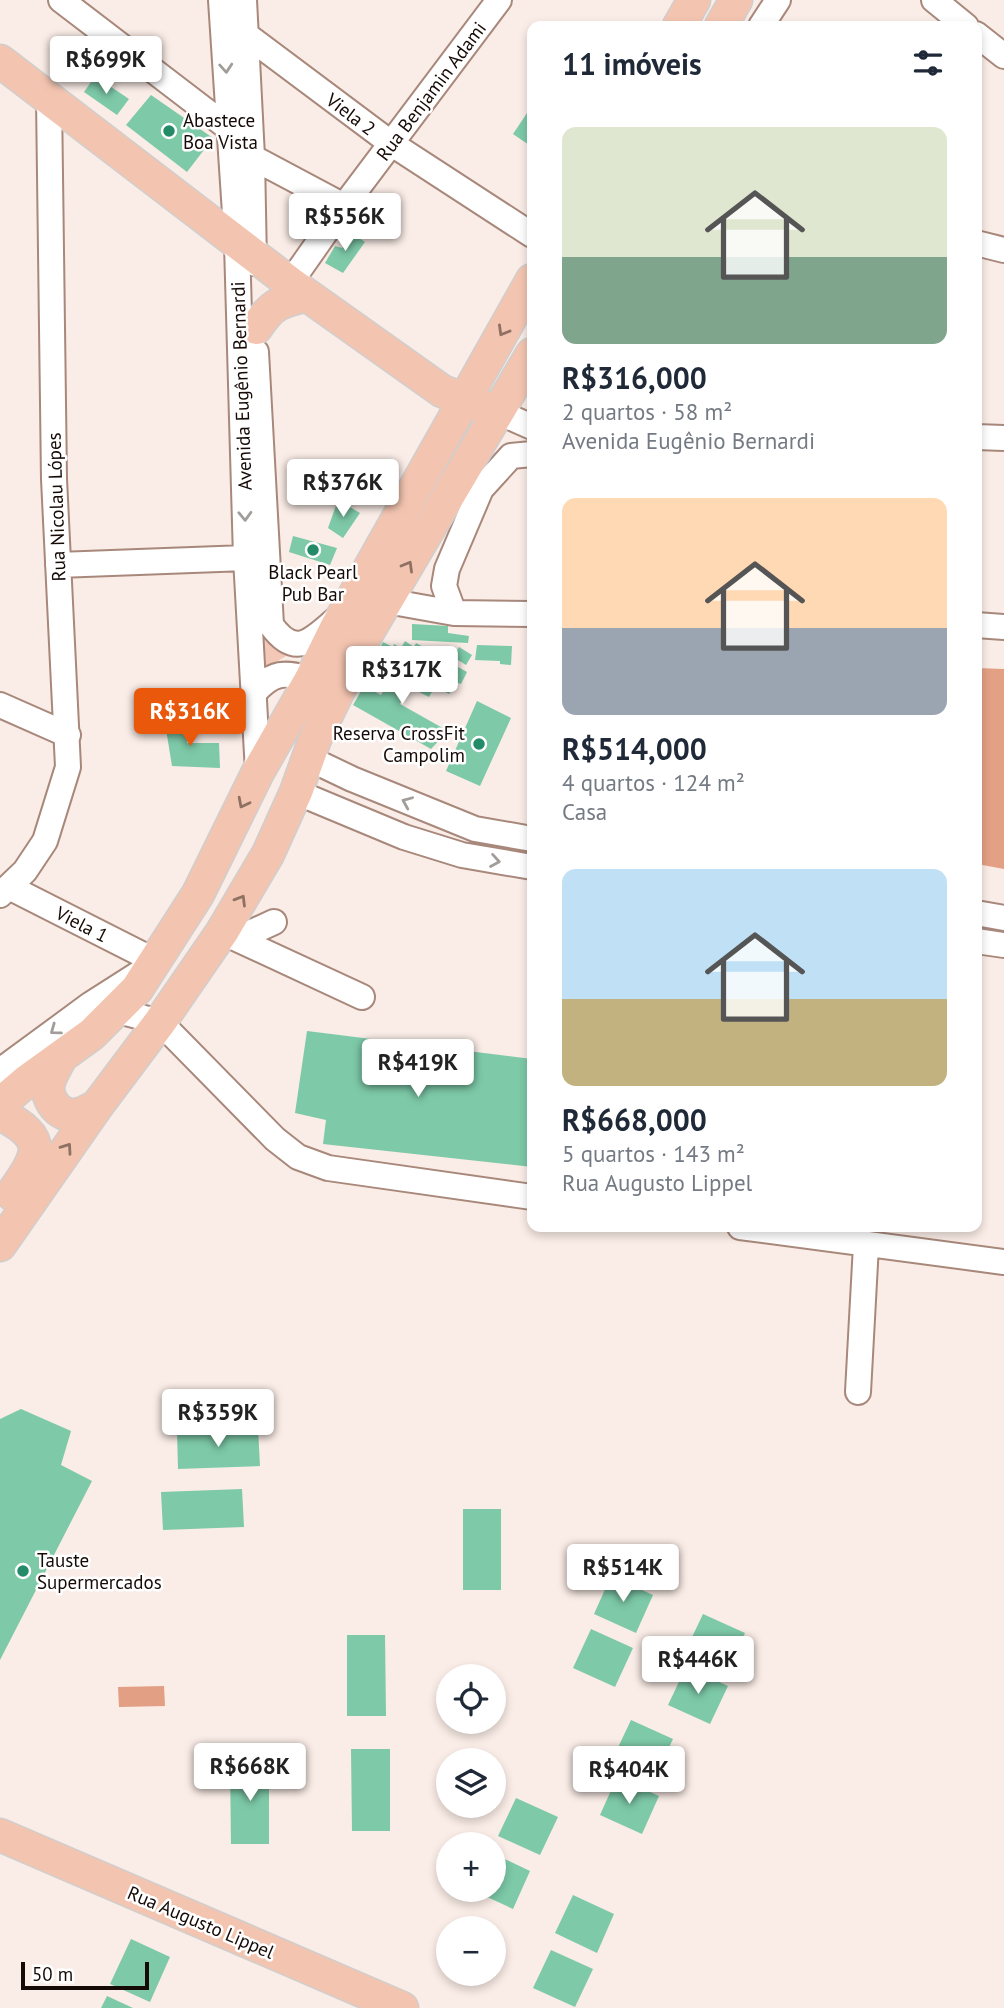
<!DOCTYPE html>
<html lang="pt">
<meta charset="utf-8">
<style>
:root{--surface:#fff;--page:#f2f2f3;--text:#1f2937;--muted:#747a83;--accent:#ea580c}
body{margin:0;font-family:"PT Sans",sans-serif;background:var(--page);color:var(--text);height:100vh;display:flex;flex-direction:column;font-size:26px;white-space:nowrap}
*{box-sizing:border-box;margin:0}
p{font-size:23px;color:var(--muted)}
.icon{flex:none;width:38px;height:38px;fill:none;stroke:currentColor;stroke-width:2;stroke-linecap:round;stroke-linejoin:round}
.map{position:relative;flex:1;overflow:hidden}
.side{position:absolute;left:527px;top:21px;width:455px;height:1211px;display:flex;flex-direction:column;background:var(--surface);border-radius:14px;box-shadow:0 4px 10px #0003}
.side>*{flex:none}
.tools{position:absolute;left:436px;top:1664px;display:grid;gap:14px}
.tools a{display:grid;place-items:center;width:70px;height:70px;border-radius:50%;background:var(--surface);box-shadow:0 4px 10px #0003;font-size:35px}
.scale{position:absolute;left:21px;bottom:18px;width:128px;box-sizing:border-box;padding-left:7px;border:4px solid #150a06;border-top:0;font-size:19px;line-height:24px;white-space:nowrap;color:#150a06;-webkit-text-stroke:5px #fff;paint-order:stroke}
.price{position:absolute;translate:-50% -60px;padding:0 16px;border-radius:7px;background:#fff;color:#222;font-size:23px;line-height:46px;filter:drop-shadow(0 2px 4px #0008)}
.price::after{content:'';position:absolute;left:50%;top:42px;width:21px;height:16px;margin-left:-10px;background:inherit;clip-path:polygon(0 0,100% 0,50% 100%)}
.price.current{background:var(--accent);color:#fff}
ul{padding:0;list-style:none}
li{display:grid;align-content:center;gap:14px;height:371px;padding:0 35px}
li span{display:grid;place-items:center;height:217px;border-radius:14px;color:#555}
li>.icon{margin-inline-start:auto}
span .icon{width:126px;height:126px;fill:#fffc;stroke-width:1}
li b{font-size:30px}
h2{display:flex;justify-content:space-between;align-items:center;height:84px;padding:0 35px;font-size:30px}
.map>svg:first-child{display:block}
.green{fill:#f3c8b7}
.forest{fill:#e3a084}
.water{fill:#e29f83}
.building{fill:#7dc9a8}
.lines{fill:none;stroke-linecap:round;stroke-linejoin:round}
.minor-casing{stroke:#a8887b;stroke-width:28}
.major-casing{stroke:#d0cecd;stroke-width:35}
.minor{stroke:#fff;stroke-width:24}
.major{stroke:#f3c5b1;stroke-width:32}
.oneway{stroke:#a19d9b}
.oneway2{stroke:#8f7164}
.poi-dot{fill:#238b68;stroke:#fff;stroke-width:2.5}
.labels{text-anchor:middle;stroke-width:5;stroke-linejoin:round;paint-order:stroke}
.street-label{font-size:19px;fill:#150a06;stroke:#fff}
.poi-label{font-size:19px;fill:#150a06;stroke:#fff;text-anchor:start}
</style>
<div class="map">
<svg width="1004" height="2008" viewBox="0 0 1004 2008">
<rect width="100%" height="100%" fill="#faece6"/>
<path class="green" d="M260,528L291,653L260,672Z"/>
<path class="forest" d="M976,668L1004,669V869L977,864Z"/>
<path class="water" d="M164,1686L165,1706L119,1707L118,1687Z"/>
<path class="building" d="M95,76L129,99L117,115L84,92Z
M151,95L213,138L187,172L126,125Z
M527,113L532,116V147L513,134Z
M350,232L365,242L343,273L325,263L335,246L342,248Z
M338,500L360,513L343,538L328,528Z
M293,536L337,548L330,565L289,552Z
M412,624L448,626V633L469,636L468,643L412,640Z
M405,641L414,647L416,643L434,653L437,646L449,653L435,679L395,658L392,664L377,655L383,642L393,647L394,644L401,648Z
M477,645L512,646L511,665L500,664V661L475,660Z
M459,647L472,655L466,665L453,657Z
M396,660L437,683L429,697L409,687L400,704L448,731L431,749L353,705L364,686L381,695L396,668L392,666Z
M449,662L467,672L461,684L456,682L449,694L436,687Z
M477,701L511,718L480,786L446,771Z
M189,720L187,743H219L220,768L172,766L165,723Z
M307,1031L532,1059V1167L323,1144L326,1120L295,1113Z
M21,1409L71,1431L61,1465L92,1481L0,1660V1419Z
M258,1428L260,1466L178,1469L177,1431Z
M242,1489L244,1527L163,1530L161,1492Z
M463,1509H501V1590H463Z
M611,1576L653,1595L636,1633L594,1614Z
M703,1614L745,1633L727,1671L685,1652Z
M591,1629L633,1648L615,1687L573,1668Z
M347,1635H385L386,1716H347Z
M686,1667L728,1686L710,1724L668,1705Z
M631,1720L673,1739L655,1777L613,1758Z
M351,1749H390V1831H352Z
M230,1762H269V1844H231Z
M617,1777L659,1796L642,1834L600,1815Z
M516,1798L558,1817L540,1855L498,1836Z
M494,1854L530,1871L513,1909L472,1890H494Z
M573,1895L614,1914L597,1953L555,1933Z
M131,1939L170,1957L150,2002L110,1984Z
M551,1950L593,1969L575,2007L533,1988Z
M107,1996L133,2008H101Z"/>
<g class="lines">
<defs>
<path id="minor" d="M61,0L231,130
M221,0L237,244L246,558L258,772
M244,0L252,157L254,263
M934,0L966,26
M761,26L778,0
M245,34L392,144L532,235
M976,34L1004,56
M252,157L344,206
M976,243L1004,250
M290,283L344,206L499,0
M256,352L271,625C297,661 313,638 339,617
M498,412L532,427
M976,437L1004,438
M58,565L246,558
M387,601L454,613L532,614
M454,613L444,586L447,569L481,489L511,456L532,454
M976,625L1004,627
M254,693C273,671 285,672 311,679
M0,705L68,735
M308,758L352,779L475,829L532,839
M296,792L404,837L462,855L532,867
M9,887L155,961
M0,895L25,871L45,841L68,767L54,479L49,99
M976,913L1004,918
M222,932L362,997
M237,939L274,922
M976,941L1004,945
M91,1004L160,1022L275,1139L298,1157L328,1168L532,1197
M0,1071L91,1004L149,967
M740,1227L1004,1262
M858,1392L866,1245"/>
<path id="major" d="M679,26L694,0
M721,26L736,0
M0,61L290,283L442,391L481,406
M256,328C272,304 279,302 307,295
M61,1057C57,1065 51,1074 49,1082C45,1096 56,1114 71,1115C80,1116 89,1110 97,1106
M0,1104L27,1081L92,1034L137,989L198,894L258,772L311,679L336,628L532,280
M0,1114C50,1139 39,1155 12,1194
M0,1245L97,1106L160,1022L222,932L268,854L296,792L315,739L362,642L532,354
M0,1835L402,2008"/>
</defs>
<use href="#minor" class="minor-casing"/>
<use href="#major" class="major-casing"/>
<use href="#minor" class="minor"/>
<use href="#major" class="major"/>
</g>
<defs><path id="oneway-chevron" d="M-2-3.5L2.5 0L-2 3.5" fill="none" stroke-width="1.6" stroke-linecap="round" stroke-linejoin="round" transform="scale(1.75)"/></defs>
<g class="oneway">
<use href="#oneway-chevron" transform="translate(226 68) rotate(86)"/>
<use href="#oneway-chevron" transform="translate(245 516) rotate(88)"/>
<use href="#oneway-chevron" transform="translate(407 802) rotate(-157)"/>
<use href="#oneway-chevron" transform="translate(495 861) rotate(10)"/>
<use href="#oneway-chevron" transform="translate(55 1030) rotate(144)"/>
</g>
<g class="oneway2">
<use href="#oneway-chevron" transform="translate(503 331) rotate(120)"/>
<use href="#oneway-chevron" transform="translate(408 566) rotate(-60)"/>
<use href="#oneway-chevron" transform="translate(243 803) rotate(117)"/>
<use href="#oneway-chevron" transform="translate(241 900) rotate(-59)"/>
<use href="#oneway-chevron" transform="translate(67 1148) rotate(-55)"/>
</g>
<g class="poi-dot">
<circle cx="169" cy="131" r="7"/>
<circle cx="313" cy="550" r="7"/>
<circle cx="479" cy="744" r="7"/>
<circle cx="23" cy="1571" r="7"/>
</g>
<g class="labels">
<g class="street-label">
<text transform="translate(431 91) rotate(-53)" y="7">Rua Benjamin Adami</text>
<text transform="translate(351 114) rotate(37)" y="7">Viela 2</text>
<text transform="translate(241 386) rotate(-92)" y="7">Avenida Eugênio Bernardi</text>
<text transform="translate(56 507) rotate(-92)" y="7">Rua Nicolau Lópes</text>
<text transform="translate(82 924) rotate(27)" y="7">Viela 1</text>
<text transform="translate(201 1922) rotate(23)" y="7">Rua Augusto Lippel</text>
</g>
<g class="poi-label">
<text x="183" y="127">Abastece<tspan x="183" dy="22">Boa Vista</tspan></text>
<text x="313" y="579" text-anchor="middle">Black Pearl<tspan x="313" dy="22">Pub Bar</tspan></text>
<text x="465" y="740" text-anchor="end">Reserva CrossFit<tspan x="465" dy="22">Campolim</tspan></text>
<text x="37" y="1567">Tauste<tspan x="37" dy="22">Supermercados</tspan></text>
</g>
</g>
</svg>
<div class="tools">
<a><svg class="icon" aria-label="locate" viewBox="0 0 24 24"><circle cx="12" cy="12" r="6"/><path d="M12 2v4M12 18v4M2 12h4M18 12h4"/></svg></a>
<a><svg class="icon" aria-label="layers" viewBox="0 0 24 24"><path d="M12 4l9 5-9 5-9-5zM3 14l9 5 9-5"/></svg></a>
<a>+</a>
<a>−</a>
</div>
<div class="scale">50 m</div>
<b class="price" style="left:106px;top:96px">R$699K</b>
<b class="price" style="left:345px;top:253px">R$556K</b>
<b class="price" style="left:343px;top:519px">R$376K</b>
<b class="price" style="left:402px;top:706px">R$317K</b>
<b class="price current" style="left:190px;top:748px">R$316K</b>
<b class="price" style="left:418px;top:1099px">R$419K</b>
<b class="price" style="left:218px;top:1449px">R$359K</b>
<b class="price" style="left:623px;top:1604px">R$514K</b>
<b class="price" style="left:698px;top:1696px">R$446K</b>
<b class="price" style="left:250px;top:1803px">R$668K</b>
<b class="price" style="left:629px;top:1806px">R$404K</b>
<section class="side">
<h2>11 imóveis<svg class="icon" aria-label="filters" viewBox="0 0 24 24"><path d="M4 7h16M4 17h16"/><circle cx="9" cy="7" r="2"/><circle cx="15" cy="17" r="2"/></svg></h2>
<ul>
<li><span style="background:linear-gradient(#dfe7d0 60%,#7fa58c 0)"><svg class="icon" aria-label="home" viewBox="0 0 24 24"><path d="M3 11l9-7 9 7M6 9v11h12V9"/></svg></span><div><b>R$316,000</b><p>2 quartos · 58 m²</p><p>Avenida Eugênio Bernardi</p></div></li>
<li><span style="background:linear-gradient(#ffd9b3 60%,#9aa5b1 0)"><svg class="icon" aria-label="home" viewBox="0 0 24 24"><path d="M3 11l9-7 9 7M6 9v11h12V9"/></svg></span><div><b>R$514,000</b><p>4 quartos · 124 m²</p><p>Casa</p></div></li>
<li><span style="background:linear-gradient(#bfe0f5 60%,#c2b280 0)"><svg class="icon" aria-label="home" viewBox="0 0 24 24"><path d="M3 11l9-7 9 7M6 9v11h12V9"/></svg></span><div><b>R$668,000</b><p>5 quartos · 143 m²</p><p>Rua Augusto Lippel</p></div></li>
</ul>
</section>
</div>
